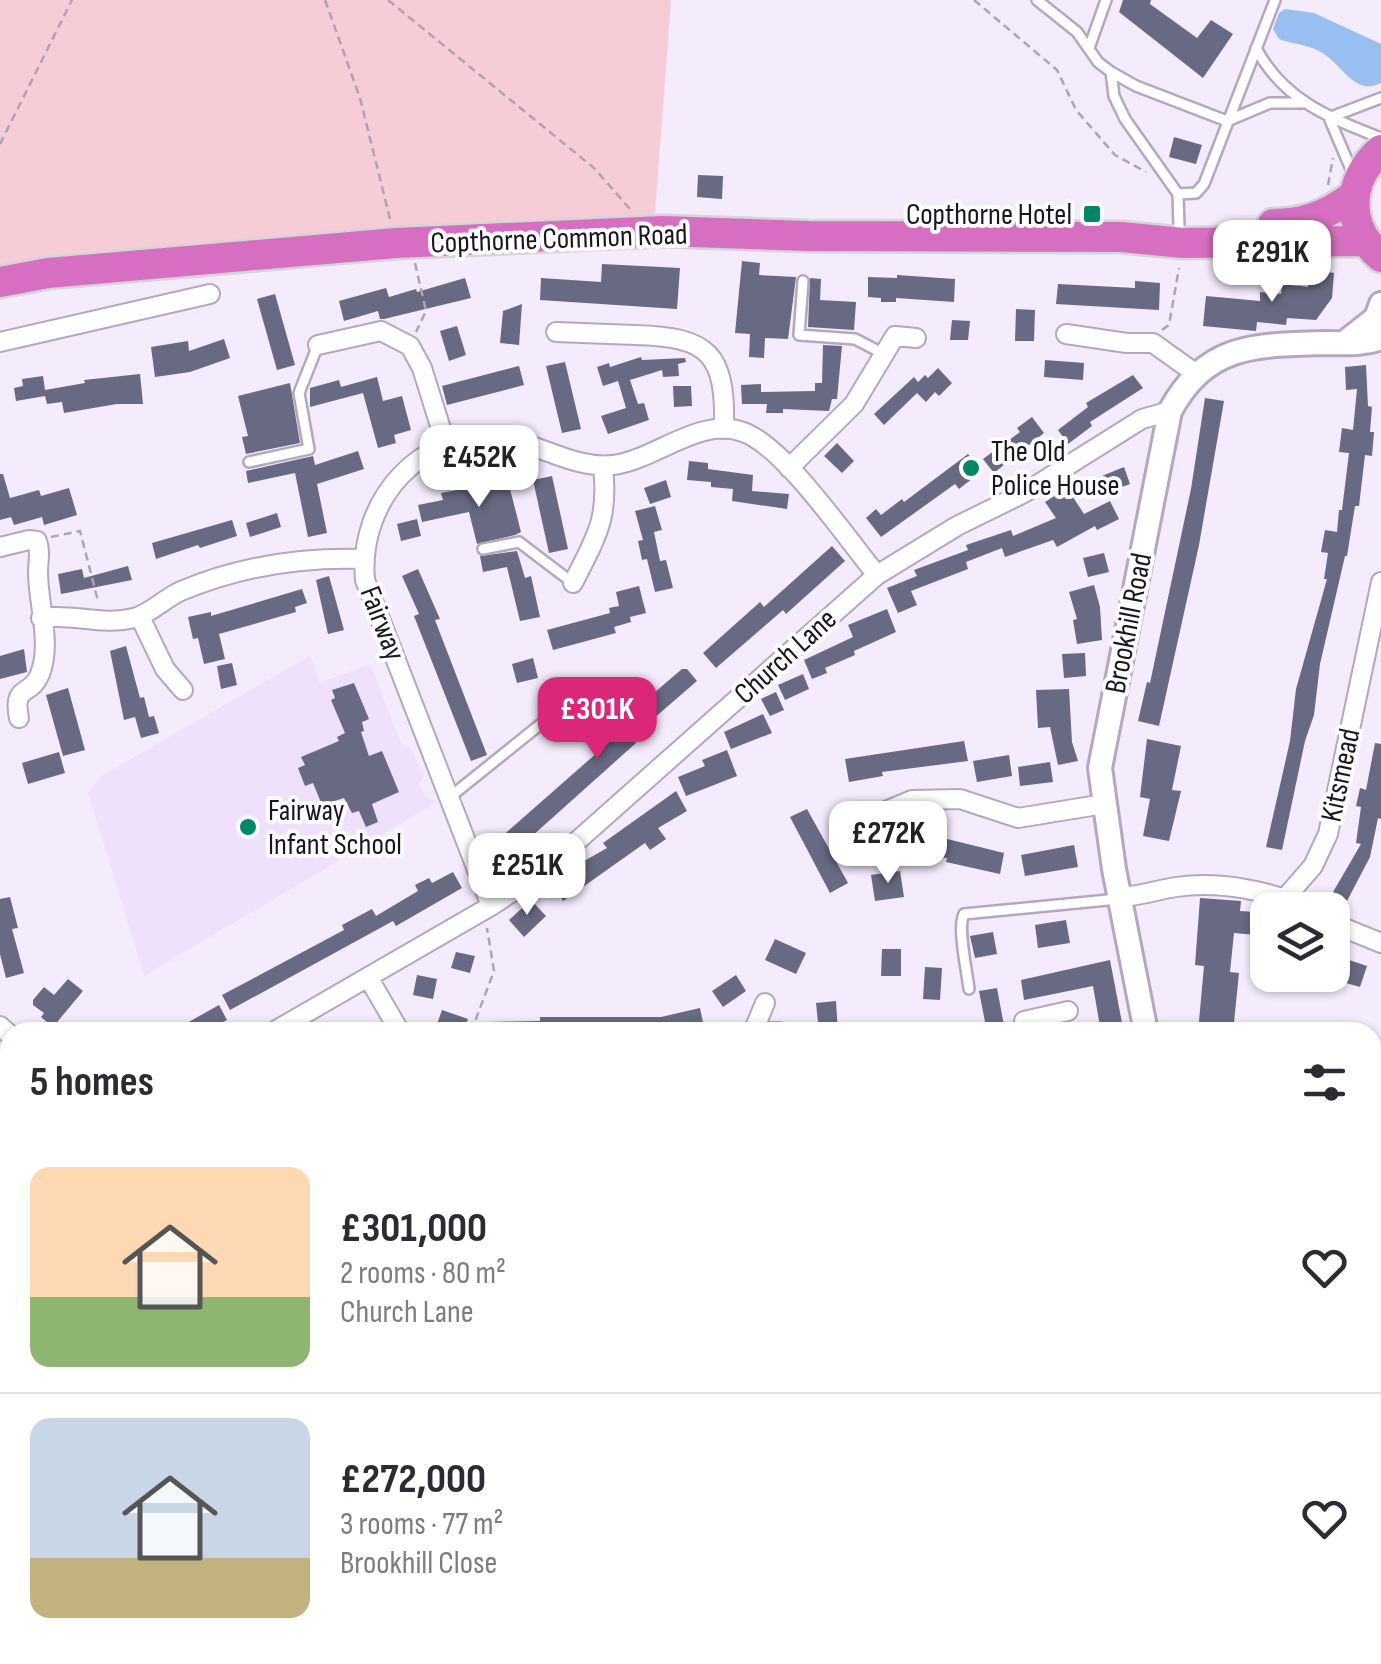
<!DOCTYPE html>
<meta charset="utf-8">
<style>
:root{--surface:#fff;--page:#f7f7f7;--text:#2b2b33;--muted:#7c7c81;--line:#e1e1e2;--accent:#db2777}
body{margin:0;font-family:"Sofia Sans Condensed",sans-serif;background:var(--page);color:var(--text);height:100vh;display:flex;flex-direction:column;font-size:38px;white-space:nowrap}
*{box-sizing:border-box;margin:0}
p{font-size:32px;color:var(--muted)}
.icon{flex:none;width:55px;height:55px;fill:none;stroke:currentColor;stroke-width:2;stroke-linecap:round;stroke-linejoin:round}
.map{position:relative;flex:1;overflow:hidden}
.drawer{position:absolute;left:0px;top:1022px;width:1382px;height:642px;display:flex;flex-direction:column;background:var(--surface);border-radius:30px 30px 0 0;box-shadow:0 2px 8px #0004}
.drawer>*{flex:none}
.tools{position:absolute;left:1250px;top:892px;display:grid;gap:20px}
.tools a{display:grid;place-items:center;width:100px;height:100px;border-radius:20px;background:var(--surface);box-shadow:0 2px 8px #0004;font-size:50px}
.price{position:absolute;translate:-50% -85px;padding:0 22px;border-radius:20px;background:#fff;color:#222;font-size:32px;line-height:65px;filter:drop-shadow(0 2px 5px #0008)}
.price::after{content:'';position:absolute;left:50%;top:60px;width:30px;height:22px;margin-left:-15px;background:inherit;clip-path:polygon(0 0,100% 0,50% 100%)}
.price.on{background:var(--accent);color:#fff}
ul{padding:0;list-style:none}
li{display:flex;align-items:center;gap:30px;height:250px;padding:0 30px}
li+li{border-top:2px solid var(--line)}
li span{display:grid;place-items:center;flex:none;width:280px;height:200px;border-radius:20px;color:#555}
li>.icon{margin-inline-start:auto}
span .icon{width:120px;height:120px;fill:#fffc;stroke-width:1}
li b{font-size:42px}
h2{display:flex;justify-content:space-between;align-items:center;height:120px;padding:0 30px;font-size:42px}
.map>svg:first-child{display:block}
.built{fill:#efe1fc}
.green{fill:#f6ccd6}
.water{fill:#97c0f0}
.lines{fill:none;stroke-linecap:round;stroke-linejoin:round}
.stream{stroke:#97c0f0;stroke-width:5}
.building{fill:#686a83}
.lane-casing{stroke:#b4a7c1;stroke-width:14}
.street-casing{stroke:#b4a7c1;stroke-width:22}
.secondary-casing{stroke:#b4a7c1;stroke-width:28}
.highway-casing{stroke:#d6d5d6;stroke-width:35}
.path{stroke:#aca4b3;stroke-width:2.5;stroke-dasharray:8 5;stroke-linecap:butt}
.lane{stroke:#fff;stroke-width:9}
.street{stroke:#fff;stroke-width:18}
.secondary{stroke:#fff;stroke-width:22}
.highway{stroke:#d66fc1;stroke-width:30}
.poi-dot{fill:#008669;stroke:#fcfcfc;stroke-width:4}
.labels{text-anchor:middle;stroke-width:8;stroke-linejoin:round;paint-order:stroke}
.poi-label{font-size:30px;fill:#19141e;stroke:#fcfcfc;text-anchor:start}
.street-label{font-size:30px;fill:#19141e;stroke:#fcfcfc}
</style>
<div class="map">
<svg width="1381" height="1664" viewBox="0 0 1381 1664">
<rect width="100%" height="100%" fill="#f4ebfc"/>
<path class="built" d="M311,655L319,683L370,664L401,743L411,748L424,775L419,785L425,796L437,802L144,976L88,792L103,775Z"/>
<path class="green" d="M0,0H671L654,226L0,282Z
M9,1453L1,1574L10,1608V1655H23L26,1664H0V1455Z"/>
<path class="water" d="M1285,9L1314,13L1381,44V83C1353,97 1342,62 1319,51C1306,44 1292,44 1279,39L1273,29L1279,13Z"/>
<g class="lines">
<path class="stream" d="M1372,1097L1381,1108
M0,1195L10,1199"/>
</g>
<path class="building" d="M1123,0H1151L1150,4L1197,38L1211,20L1233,34L1203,78L1119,12Z
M1174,137L1202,145L1196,164L1169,157Z
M698,175L723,176L722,199L697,197Z
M742,261L760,263L759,275L796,277L788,339L765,338L764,358L749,357L750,334L735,333Z
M602,264L680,268L677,309L540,300L541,278L601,282Z
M1310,270L1334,273L1332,298L1316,320L1287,318L1286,325L1257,322L1256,331L1203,326L1206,296L1260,301V292L1281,294L1282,284L1308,287Z
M897,275L955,279L954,302L896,298V302H881V298L868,297V277L897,278Z
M465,278L471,298L384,319H380L378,311L344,321L339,301L386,288L389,297L416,289L417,292Z
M810,278L821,279L820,300L856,302L854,330L808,327Z
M1135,281L1160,283L1159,310L1056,304L1058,284L1135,288Z
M275,294L295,365L277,370L257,299Z
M522,304L519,345L500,343L503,311Z
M1016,309L1035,310L1034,341H1015Z
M952,320L970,321L968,340H950Z
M457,326L466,355L449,361L440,331Z
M224,339L230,358L190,372L155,377L151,347L188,341L189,351Z
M823,345L842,346L837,399H832L829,411L783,409V413H766L767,404H742L741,385L761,384V392L815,391V383H822Z
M641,357L642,360L685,358L686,362L678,364L679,376L663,377L662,370L630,380L638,404L644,403L649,420L608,434L601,416L626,408L618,381L603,386L597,367L609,363L610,367Z
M1045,360L1084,363L1083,380L1044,377Z
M565,362L581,429L562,433L546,366Z
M1366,365L1368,406L1372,407L1370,432H1374L1372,456L1365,455L1359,506H1355L1347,556H1345L1320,664L1314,715L1305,741L1282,850L1266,847L1290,741L1296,689L1327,579H1324L1328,553L1321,552L1325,530L1337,532L1339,510H1342L1349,453L1339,452L1342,428L1353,430L1357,389L1346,390L1345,367Z
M519,366L524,385L447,405L442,386Z
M938,368L952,383L939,396L935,392L926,402L917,393L884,425L874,414L914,377L918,382L925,375L928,378Z
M140,374L143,404H117L64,413L62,402L47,404L45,396L16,401L14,388L23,386L22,379L43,376L45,390L85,383L84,380Z
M1133,375L1143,388L1090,422L1092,426L1068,444L1058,430L1088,407L1086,403Z
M377,377L383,401L402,396L411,430L394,435L396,443L378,448L363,393L310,407V388L339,380L341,387Z
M290,383L300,443L246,454L242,437L248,436L238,396Z
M673,386H691L692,406L674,407Z
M1205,398L1224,401L1199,545L1159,726L1138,721L1147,682L1150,683L1191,489Z
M1032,417L1044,433L994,473L983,459L1020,432L1017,428Z
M837,443L854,461L842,473L824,456Z
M358,451L364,469L317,484L327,533L308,537L295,473L248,483L246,471L313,456L315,465Z
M968,454L982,471L959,489L955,484L881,537L866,518L876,509L881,515L902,499L904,502Z
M689,461L708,463V469L753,475L752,491L789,494L787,509L732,501L733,489L711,487V482L687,480Z
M1124,467L1130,484L1103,494L1097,478Z
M0,474H3L10,498L39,490L41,496L69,488L77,515L44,525L42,517L14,525L11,517L0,520Z
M552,476L568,549L549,553L533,480Z
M666,480L671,497L650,504L644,488Z
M508,481L521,532L515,535L477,544L469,512L422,522L418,505L443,500L441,493Z
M1067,488L1084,514L1110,501L1119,519L1097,530L1095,526L1057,547L1053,540L1005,557L1002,548L966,562L968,569L911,591L917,605L898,613L887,588L917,576L914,570L968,550L966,545L1011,530L1013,536L1056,518L1045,502Z
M655,506L662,530L654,532L660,561L666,560L673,588L655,592L647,559L642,560L638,541L643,540L635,511Z
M277,513L281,527L250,537L246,523Z
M417,519L421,536L401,541L397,524Z
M232,520L237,536L200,548L198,545L156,559L152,543Z
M832,546L845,561L786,614L783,610L716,668L703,653L760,602L764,607Z
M517,551L525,578L531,576L540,617L520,621L507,567L483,572L480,556Z
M1104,553L1109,572L1088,577L1083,558Z
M128,566L132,580L61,594L58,574L82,569L84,578Z
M418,569L440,619L435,620L487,755L471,761L414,616L419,614L402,576Z
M329,576L344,630L328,634L316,580Z
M1094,585L1100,607L1102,640L1077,644L1073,620L1077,619L1069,592Z
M639,586L646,613L630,617L631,622L614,627L616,633L553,650L547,630L610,613L609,608L619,606L616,592Z
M302,589L307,603L295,607L296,612L219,634L225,659L204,664L198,638L193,639L188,617L211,612V616Z
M887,609L896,632L854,651L855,655L825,668L827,673L812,679L804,660L853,637L848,625Z
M126,646L140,698L144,697L149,717L154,716L159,733L141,738L135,717L124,720L110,651Z
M24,649L27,672L0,679V656Z
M1085,653L1086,676L1064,678L1062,654Z
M533,658L538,678L517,683L512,664Z
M232,663L237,685L221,689L217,666Z
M682,669H687L697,681L631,738L636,743L512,854L499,839L632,722L627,716Z
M803,674L809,689L785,700L778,685Z
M354,683L369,719L362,722L364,731L361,732L369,756L382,751L399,792L372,804L378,822L366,827L359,811L352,813L344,798L322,805L313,783L305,786L298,768L305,765L301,757L339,741L337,737L345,733L331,700L335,698L332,690Z
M68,688L85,750L63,756L46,695Z
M1069,689L1072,742L1078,761L1058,765L1050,727L1038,728L1036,690Z
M776,692L784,710L770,716L761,699Z
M763,714L772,733L731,749L724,732Z
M1147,739L1181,746L1172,790L1181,791L1169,841L1143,836L1150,799L1140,797Z
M964,741L968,761L882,772L883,776L849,782L845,759Z
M1375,743L1381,744V819L1378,818L1370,857L1347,901L1333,892L1361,844L1356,843L1361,807L1356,806L1360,788L1366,790Z
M727,750L737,776L686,796L678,777L705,766L702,760Z
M59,752L65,773L28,784L22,763Z
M1009,755L1012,776L977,782L973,761Z
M1050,762L1053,782L1020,786L1018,767Z
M676,791L687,811L658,828L666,839L650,850L645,843L563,901L554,885L582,869L579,864L607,848L603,843Z
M807,809L848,883L830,893L790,817Z
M903,835L939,837L1004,853L1000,874L946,862L947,858L902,855Z
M1074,845L1078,867L1025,876L1021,855Z
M900,871L904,897L875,901L871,875Z
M453,872L462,888L396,926L393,921L230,1010L222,995L344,930L342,925L372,909L376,916L418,891L415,885L429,878L432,883Z
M10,897L18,928L12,929L24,973L6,978L0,954V899Z
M1200,898L1241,901L1240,911L1268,913V936L1234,933L1230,972L1239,973L1233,1032H1198L1204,966L1195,965Z
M531,900L546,916L524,937L509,920Z
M1066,920L1070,943L1038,948L1035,925Z
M993,932L997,954L975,958L970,936Z
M775,939L806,953L796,974L765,960Z
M882,949H901V976H881Z
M456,952L475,956L470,973L451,968Z
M1110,960L1123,1028L1101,1032L1093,986L1024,1000L1021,980Z
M1349,960L1367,966L1360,987L1332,979V964L1346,968Z
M925,967L942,968L940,1000L923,999Z
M417,975L437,979L433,999L413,995Z
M736,975L746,991L723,1007L712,991Z
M68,979L83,991L53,1027L41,1017L44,1013L33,1005V1000L44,987L54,995Z
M997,988L1005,1031L987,1032L979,991Z
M836,1001L838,1032H819L816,1003Z
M219,1005L227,1020L204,1032H171Z
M700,1008L704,1027L681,1032H484V1022L540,1021V1017H661Z
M442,1010L468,1019L464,1032L437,1024Z"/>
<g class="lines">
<defs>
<path id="lane" d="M1037,0L1077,32L1098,62L1111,72L1136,86L1227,121L1270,103H1302
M1089,48L1106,0
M1256,48C1283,100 1330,118 1381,138
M1111,72L1114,96L1125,119L1178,194L1179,227
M1331,117L1381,98
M1330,120L1353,174
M1178,194L1196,193L1204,184L1275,0
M803,281L799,335L855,339L884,354
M249,462L309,449L299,393L318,345
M483,549L519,542L573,583
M450,797L552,715L551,699
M969,989C967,971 957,927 964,914L1118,899
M153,1655L154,1664
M899,1664L900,1655
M1359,1664V1655"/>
<path id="street" d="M556,332C583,333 609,334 635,335C709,337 726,353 724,429
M1066,334L1127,343H1153L1195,373
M0,342L210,294
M318,345L381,331L410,346L422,368L446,445
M789,468L854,404L895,336L916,338
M0,547L29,540L37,541C41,551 38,561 38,572C38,604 52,643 40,674C31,697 12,684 19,718
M573,583C596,537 609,520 603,466
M140,617L165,669L183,690
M41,618C72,613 102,626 134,618C150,614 165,598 181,591C238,567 302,557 364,559
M862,821L912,800L960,799L1018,818L1104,804
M1121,897C1140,896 1157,890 1176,887C1219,881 1272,890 1309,910
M1286,897L1313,866L1328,834L1381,582
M491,906L365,580C358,502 420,428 503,439C542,444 573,469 613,465C655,460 700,416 743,432C784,446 847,539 877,575
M1332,923L1381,943
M368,977L400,1032
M0,1026L10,1035
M273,1032L491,906L541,873L877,575L957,526L1024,493L1142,419L1170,411
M751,1032H779
M753,1032L765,1003
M1026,1032L1024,1021L1068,1011
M1381,1158L1375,1181L1381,1234
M0,1308L10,1316
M1372,1308L1381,1278
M1372,1389L1381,1390
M0,1434L10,1432
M1372,1552L1381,1548
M794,1655V1664
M497,1664L498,1655"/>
<path id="secondary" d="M1344,343L1376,318L1381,304
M1146,1032L1114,869L1100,768L1170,411C1207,343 1256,345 1326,343C1346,343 1362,345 1381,338
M284,1664L366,1655
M1073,1664L1075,1655"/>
<path id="highway" d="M1381,150C1346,180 1345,227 1381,257
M1273,224C1305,224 1327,215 1353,196
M0,282L48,273L396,243L663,231L809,236L1121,237L1183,243L1365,241"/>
</defs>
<use href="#lane" class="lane-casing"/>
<use href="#street" class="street-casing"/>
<use href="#secondary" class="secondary-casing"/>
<use href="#highway" class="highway-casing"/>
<path class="path" d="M325,0L360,98L390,219
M388,0L594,168L630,209
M974,0L1057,70L1076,110L1115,155L1146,172
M0,144L72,0
M1328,185L1333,158
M415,263L426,311L416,332
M1162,330L1169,325L1179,268
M51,537L80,531L98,601
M471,1032L494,971L487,928"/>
<use href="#lane" class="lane"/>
<use href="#street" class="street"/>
<use href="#secondary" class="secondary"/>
<use href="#highway" class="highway"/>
</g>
<g class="poi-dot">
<rect x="1082" y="204" width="20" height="20" rx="5"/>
<circle cx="971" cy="468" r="10"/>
<circle cx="248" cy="827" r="10"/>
</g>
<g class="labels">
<g class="poi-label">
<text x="1072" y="224" text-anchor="end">Copthorne Hotel</text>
<text x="991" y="461">The Old<tspan x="991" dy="34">Police House</tspan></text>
<text x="268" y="820">Fairway<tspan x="268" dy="34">Infant School</tspan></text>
</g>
<g class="street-label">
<text transform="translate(559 238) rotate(-2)" y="10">Copthorne Common Road</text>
<text transform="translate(383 623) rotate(69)" y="10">Fairway</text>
<text transform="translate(1128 623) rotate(-79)" y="10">Brookhill Road</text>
<text transform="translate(785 656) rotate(-42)" y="10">Church Lane</text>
<text transform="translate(1340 775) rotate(-78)" y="10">Kitsmead</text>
</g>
</g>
</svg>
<div class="tools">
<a><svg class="icon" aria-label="layers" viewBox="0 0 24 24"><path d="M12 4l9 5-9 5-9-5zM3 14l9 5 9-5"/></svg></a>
</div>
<b class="price" style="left:1272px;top:305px">£291K</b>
<b class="price" style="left:479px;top:510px">£452K</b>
<b class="price on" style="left:597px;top:762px">£301K</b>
<b class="price" style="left:888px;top:886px">£272K</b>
<b class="price" style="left:527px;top:918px">£251K</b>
<section class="drawer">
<h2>5 homes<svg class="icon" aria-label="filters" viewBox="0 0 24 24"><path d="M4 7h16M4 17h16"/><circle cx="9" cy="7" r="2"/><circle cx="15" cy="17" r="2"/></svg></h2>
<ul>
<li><span style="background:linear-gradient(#ffd9b3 65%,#8fb573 0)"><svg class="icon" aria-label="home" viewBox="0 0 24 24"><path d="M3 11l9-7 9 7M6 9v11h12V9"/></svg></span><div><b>£301,000</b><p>2 rooms · 80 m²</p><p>Church Lane</p></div><svg class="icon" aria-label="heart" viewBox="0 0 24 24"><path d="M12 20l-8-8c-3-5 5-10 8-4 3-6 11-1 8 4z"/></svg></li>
<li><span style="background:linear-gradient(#c9d6e8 70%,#c2b280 0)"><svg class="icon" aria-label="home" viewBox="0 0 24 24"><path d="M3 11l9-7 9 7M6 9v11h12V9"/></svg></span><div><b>£272,000</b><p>3 rooms · 77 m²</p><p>Brookhill Close</p></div><svg class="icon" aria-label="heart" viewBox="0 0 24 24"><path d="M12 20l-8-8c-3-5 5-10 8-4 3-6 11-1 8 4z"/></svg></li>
</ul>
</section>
</div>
